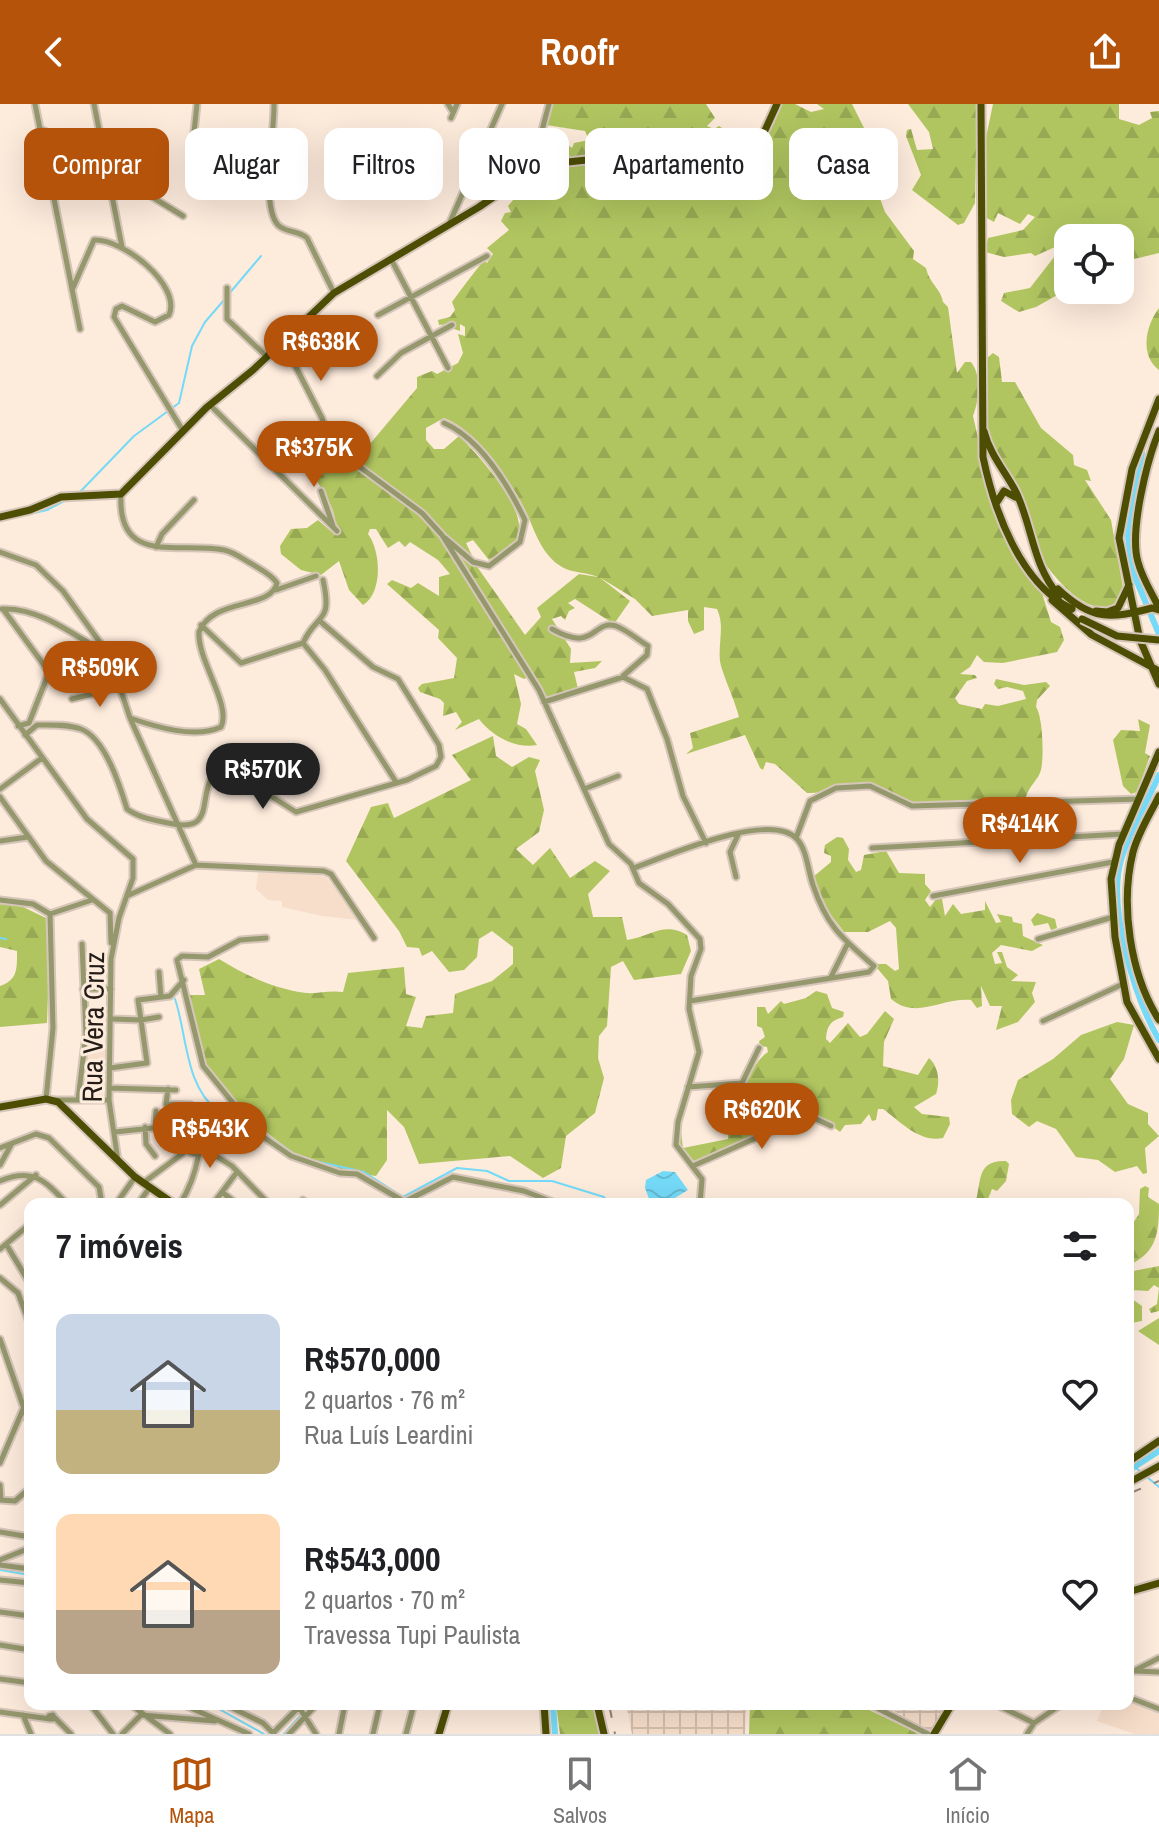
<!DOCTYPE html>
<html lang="pt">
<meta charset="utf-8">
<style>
:root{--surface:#fff;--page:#f6f6f6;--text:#202124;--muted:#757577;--line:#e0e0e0;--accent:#b45309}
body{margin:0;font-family:"Archivo Narrow",sans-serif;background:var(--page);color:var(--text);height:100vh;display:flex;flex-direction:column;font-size:30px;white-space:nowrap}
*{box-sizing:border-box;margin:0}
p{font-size:26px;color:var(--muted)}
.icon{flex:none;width:44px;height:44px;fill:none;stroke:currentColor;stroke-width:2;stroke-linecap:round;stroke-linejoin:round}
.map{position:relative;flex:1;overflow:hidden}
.drawer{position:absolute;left:24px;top:1094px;width:1110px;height:512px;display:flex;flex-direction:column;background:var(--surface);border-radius:16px;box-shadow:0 8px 32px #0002}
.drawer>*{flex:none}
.hud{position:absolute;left:24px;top:24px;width:1112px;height:72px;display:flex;gap:16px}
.controls{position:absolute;left:1054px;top:120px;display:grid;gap:16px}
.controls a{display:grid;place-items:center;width:80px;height:80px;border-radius:16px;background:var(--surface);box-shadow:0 8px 32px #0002;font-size:40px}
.price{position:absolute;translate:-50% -68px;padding:0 18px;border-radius:28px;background:var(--accent);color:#fff;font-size:26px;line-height:52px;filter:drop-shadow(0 2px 4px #0008)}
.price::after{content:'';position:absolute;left:50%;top:48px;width:24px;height:18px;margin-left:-12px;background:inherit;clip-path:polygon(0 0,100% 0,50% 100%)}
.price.active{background:#222;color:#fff}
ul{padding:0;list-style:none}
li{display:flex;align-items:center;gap:24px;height:200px;padding:0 32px}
li span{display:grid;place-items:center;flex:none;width:224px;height:160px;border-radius:16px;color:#555}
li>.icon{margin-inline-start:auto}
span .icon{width:96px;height:96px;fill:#fffc;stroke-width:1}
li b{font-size:34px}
h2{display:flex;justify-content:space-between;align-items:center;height:96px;padding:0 32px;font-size:34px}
.chip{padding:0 28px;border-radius:16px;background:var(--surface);box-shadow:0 8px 32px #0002;font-size:28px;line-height:72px}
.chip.active{background:var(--accent);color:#fff}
header{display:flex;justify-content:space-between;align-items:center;height:104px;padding:0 32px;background:var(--accent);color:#fff;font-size:36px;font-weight:700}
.dock{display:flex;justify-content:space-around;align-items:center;height:112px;border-top:2px solid var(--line);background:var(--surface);font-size:22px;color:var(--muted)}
.dock a{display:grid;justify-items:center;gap:4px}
.dock .active{color:var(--accent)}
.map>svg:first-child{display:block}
.built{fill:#f7deca}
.industrial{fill:url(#industrial-grid)}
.forest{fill:url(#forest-firs);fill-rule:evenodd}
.water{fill:url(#water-waves)}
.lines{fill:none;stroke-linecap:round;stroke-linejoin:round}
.stream{stroke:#74daf7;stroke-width:2}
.river{stroke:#74daf7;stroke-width:6}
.minor-casing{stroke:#d6c6b9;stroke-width:9}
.major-casing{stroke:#d6c6b9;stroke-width:11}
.minor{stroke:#95976d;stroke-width:5}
.major{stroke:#4d4e03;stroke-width:7}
.rail{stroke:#92857b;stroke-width:2;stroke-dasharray:14 14;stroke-linecap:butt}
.major-bridge-casing{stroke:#d6c6b9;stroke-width:11;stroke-linecap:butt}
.major-bridge{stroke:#4d4e03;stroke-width:7}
.labels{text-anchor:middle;stroke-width:6;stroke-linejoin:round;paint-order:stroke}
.street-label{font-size:28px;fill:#231c17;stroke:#fdebdc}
</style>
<header><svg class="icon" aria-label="back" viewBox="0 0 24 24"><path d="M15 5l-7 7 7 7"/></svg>Roofr<svg class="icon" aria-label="share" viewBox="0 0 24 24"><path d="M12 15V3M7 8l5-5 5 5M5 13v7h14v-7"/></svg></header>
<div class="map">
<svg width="1159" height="1630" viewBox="0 0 1159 1630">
<defs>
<pattern id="industrial-grid" width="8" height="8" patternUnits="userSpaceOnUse" patternTransform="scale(2)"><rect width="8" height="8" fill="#f7deca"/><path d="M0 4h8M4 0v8" fill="none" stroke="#d3bead"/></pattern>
<pattern id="forest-firs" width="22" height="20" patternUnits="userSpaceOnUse" patternTransform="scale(2)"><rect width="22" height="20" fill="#b0c560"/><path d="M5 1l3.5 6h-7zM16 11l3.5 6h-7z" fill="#97a953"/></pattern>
<pattern id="water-waves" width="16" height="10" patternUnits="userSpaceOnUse" patternTransform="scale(2)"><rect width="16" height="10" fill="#74daf7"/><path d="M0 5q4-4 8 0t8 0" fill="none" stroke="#64bad3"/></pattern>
</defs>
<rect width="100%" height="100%" fill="#fdebdc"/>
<path class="built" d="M304,767L327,774L359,816L322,812L282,803V797L268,796L256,785L258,769Z
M86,942L107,944L108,972L102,992L81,989L87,971Z
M1128,1596L1159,1607V1630H1134L1097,1617L1104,1600H1128Z"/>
<path class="industrial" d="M626,1600H746L745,1630H632Z
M881,1600H949L931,1627Z"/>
<path class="forest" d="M552,0H706L715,14L707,22L714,25L719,22L738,34L743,26L755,38L751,50L737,69L721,65L693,38H660L535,60L533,56L543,35L554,40L561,36L572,44L574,39L589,36L585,27L546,21Z
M779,0H795L811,8L824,5L817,0H852L869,34L874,78L885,108L914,147L913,155L926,164C929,179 941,185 943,198L948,203L957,269L965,258H971C982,272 979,296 973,312L992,395L1041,486L1051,518L1060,523L1064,536L1057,548L1003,559L984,558L977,551L970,563L960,570L975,571L977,574L967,577L955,594L959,600L982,605L985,600L998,602L1026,595L1023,587L1007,583L998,585L994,580L996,575L1024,581L1046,578L1050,582L1037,596L1036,603C1043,613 1044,653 1041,666C1038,676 1029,682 1026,693L915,699C895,696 883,681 863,680C843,679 825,690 807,689L775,660L766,658L763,666L760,664L745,631L686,650L693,644L690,629L739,613C735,596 722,570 720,557C718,538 725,522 717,505L704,503V526L694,530L688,517V506L652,512L635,495L599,473L630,497L614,520L575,495L568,499L575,504L569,507L565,516L561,512L552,515L571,545L570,559L602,557L595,564L574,568L578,585L544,594L532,571L524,575L514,570L521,600L517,620L526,625L537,641C515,645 492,632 479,615L455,626L462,618L456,608L443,612L444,599L440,595L420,588L418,584L422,580L454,574L457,554L438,534L439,526L387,480L392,476L411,484L418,479L439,492V473L450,470L438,456L410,438L405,443L399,437L388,444L376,425H370L368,430C381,447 383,489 363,501L349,486L339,457L321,471L301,466L281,450L280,442L291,425L307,424L318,416L334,430C342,401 311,378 307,354C306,349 310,342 309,335L316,331V320L328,330L342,325L346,328V335L333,341L326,339L330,350L337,351L343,345L366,355L369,341L417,284V273L432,267L437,270L458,259L463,249L458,230L465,232V223L460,220V227L454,225L451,220L439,221L438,216L450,213L455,206L452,198C462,184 473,170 484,156L487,159L493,150L487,144L509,126L501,117L505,109L511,108L508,102C519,91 526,71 540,65C552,60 565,63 577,61C610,54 654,36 687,46C708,52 712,80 737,78L750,68ZM444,314C476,325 514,381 528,412C536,431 543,452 562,463C572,469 587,468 598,473L579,470L537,504L541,513L525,531L478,464L466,439L473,436L489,456C501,450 517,442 519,427C523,401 477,349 459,332L444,345H434L426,336V324Z
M908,0H977L975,99L964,119L958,121L912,86L921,71L906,32L907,26L911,25L917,46L933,45L929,28Z
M993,0H1119V15L1139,21L1152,14L1150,8L1159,7V149L1126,157L1128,161L1120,166V134H1068V185L1036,203L1019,208L1001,197L1004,189L1030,184L1058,148L1055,143L1035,152L1031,149L1004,153L985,148L988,134L1023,126L1035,113L1028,110L1020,120L998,109L994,118L985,113V38Z
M1159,204V266C1139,251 1146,221 1159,204Z
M993,249L999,253L1002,278H1015L1041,324L1073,351L1074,361L1087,366L1091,377L1085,376L1111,416L1124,489C1099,530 1051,472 1037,447L986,323L987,254Z
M1138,615L1150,621L1145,649L1150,652L1137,688L1131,690L1123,682L1113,636L1121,626L1140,627Z
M493,632L496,652L512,663L529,653L540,656L535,667L544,706L539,728L516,745L533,761L550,744L570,774L595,757L610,767L588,790L593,813H622L627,836C651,833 663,817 687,831L691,847L681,870L634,876L623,857L611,863L607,922L599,932L598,954L604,974L595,1009L566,1032L561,1064L543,1074L510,1052L419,1060L404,1023L387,1006V1056L376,1072L326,1065L291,1047L242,1010L203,962L188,891H205L199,865L219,855C245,871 274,885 306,889C317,890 329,886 343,888L348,869L404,863L406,890L416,893L406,922L422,924L426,912L453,909L455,890L492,877L513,860V843L492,827L479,835L477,853L464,866L449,868L432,847L422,852L419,844L407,843L399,827L346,757L371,703L388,699L394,714L471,676L452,651Z
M837,733L843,734L849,745L848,756L856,768L861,766L864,751L886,747L899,769L925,770V780L931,787L925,796L930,803L937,794L942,795L945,812L953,800L961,810L985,806V797L996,819L1001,818L997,810L1012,813L1013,818L1022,820L1023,832L1043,841L1032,847L1001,841L992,849L995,860L1002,859L997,848H1002L1007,863L1018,871L1011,877L1036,878L1032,889L1035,898L1018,918L996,926L1002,902H990L981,882L982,902L977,904L971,896C940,894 916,916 891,895L888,877L877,864L878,860H886L895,867L899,865L896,824L890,817L868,828H844L828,807L813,773L831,758V752L824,749L825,741Z
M0,800L21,802L46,814L49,862L47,919L0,923V882C18,876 17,864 17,847L0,843Z
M1037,809L1055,815L1057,824L1051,826L1048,819L1034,822L1031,816Z
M816,887L827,890L832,904L844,908L843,913C830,917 827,922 826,935L830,939L848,919L860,933L867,930L885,907L894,915L884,938L883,962L918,971L929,954C939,963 940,978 936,990L914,1003L922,1010L949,1013L950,1020L943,1034C919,1039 900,1017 883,1005H878L876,1016L872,1017L869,1010L861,1020L845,1021L840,1028C826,1016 810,1015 801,999L795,1003L796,1013L694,1057L679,1045L678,1029L681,1028L683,1044L728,1035V1021L712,1014V1010L741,1006L745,1001L739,986C751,974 754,957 768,948L767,943L760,942L759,937L765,933L762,924L757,922V903H765L768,910L781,897L784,900L806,894Z
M1117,918L1134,921L1124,955L1110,975L1128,1000L1148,1009V1020L1159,1032L1145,1044L1147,1069L1143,1070L1137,1062L1115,1068L1098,1056L1076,1053L1056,1025L1037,1017L1029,1023L1012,1010L1011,996L1018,976L1053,955L1081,931Z
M1006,1057L1009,1060L1006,1077L997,1087L992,1085L986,1100H975C982,1079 975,1056 1006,1057Z
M1145,1082L1149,1084L1148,1093L1159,1100C1159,1128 1157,1149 1129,1161L1128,1127L1139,1110L1140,1085Z
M1159,1162V1207L1151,1209L1149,1205L1157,1200L1159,1184L1154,1181L1148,1187L1131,1186L1128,1190V1168Z
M1128,1192L1142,1202V1217L1131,1219L1128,1214Z
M1159,1214V1241L1138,1227Z
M556,1600H592L599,1630H560Z
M750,1600H857L919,1630H749Z"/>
<path class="water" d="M663,1067L675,1068L688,1086L665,1100H651L645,1084L646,1076Z"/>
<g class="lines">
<path class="stream" d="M228,191L261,152
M79,389L134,332L179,299L192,242L205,218L224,196
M12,414L47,406L66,396
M0,834L6,835
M177,890L179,886
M175,895C187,930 185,983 218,1007C225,1012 235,1014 243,1017
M249,1019L296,1051
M306,1055L364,1068L403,1093L457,1064L487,1067L509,1077H552L604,1093L608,1100
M1136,1364L1141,1368
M1147,1373L1159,1383
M0,1466L30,1471
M210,1600L264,1630
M304,1608L312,1600
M284,1630L300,1612"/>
<path class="river" d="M1142,349L1128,432L1132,466L1159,530
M1159,671C1147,699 1129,727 1121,756C1107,804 1135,894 1159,936
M1128,1367L1159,1347
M553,1600L555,1630"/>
<defs>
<path id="minor" d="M35,0L80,225
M94,0L122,143
M274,0C275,27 260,101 278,121C286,129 298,126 307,134L334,189
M448,0L453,8
M451,14L457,0
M43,26L183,112
M191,56L197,0
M520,74L538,41L549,0
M450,118L502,0
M391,155L448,264
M227,184V215L267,253
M72,186L94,136C122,134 182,181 169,211L155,218L122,202L116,205L114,213L183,327
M378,211L487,152
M283,238L322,314L330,341L422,409L442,431L539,586L609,740L631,760L639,779L668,800L700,835L701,845L691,872L689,905L699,948L678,1018L676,1041L702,1075L700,1100
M377,272L401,249L452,221
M210,301L337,427
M444,319C481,335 508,381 525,416L520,438L489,462L473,458L445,434
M321,387L333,422
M121,390C117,463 179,437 224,446C234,448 243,455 252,460C261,466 271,470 277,479C271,506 213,493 199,528C197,556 232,601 221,623C195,635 156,623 130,614
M156,443L162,430L194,396
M0,448L36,461L63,487L109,551L130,614L196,761
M276,486L316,472
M2,505C39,503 74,531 105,549
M3,505L49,568L29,619L18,622
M201,521L241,559L303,539L325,566L396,678
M552,525C596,550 592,515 616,522C627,526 638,536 648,542L647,551L623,572
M303,539C317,508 333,521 323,476
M0,595L87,715L133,755V774L119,814L111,855L109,996L118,1057
M72,595L120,583
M544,598L623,573L647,585L667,635L683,692L706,739
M25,631L37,621C51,621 67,620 81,625C105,634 120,682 127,705C139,714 154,716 168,719C221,731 193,687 219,665L234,669L296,708L407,676L436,662L441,653L439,641L398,575L373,563L321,518
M0,685L42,654
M584,685L618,672
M0,693L46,757L110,809
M796,734L810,697L836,684L870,682L912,702L1139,695
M0,737L28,733
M872,744L1123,730
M634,764C667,752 770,706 797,735C807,746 808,767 813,781C827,823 843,835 874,862L869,868L690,897
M736,773L730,748L738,731
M129,791L196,761L324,767L331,770L374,834
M933,792L1113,758
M0,796L33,800L50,810L53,924L46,995
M110,809L111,839
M50,810L92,796
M266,834L240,836L208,853L182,852L177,856L203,962L242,1010L249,1023L291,1052L340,1069L357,1070L405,1098
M1038,835L1113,813
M159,868L161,893
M831,873L847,841
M83,885H111
M113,915L141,916L138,896L170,892L184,876
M1043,917L1123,880
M110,964L147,959L141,916L159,913
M688,983L742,979L759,944
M109,984L176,986
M168,985L166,1000L191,1001C211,1026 195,1076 180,1100
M54,996H109
M78,996L86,930L82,840
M145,1023L146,1040L155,1052
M155,1024L156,1007
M115,1028L199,1019
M200,1042L232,1062L269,1100
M0,1044L36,1030L49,1034L99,1083L102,1100
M0,1061L11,1041
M695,1061L801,1014H814L831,1022
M0,1077C32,1063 45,1076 67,1100
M143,1079L186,1047L197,1051
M222,1088L237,1100
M54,1100L61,1094
M116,1100L135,1073
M138,1100L150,1083
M213,1100L237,1068
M301,1100L303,1096
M400,1100L453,1073L524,1087L558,1100
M0,1101L36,1071
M6,1140L30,1180
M0,1145L30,1120
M0,1174L18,1189L30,1221
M0,1235L30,1322
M0,1359L30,1289
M0,1381L1,1396
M0,1396L15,1397L30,1384
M0,1428L30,1433
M0,1456L30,1444
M0,1461L30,1465
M0,1476L30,1479
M0,1508L30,1512
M0,1541L30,1546
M1136,1567L1159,1568
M1128,1570L1159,1554
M0,1575L30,1579
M1128,1593L1159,1605
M90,1600L113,1630
M130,1600L170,1630
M182,1600L249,1630
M224,1600L263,1619L274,1630
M297,1600L316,1630
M869,1600L928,1630
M995,1600L1034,1619
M0,1608L50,1615
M23,1611L31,1630
M53,1611V1615H50L49,1612Z
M54,1613L71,1630
M273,1629L298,1604
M122,1630L141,1611L215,1617
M289,1630L317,1600
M339,1630L345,1600
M373,1630L380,1600
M406,1630L414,1600
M1027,1630L1034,1619L1062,1600"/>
<path id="major" d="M981,0L983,353C994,406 1020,480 1072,505
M1159,295L1132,365L1119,434L1140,536L1159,580
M984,327C990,351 1005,367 1016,388C1033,424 1032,460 1059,492
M1159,327C1147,356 1129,428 1138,458C1142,474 1152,489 1159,504
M997,398L1004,387L1015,393
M0,413L30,406L61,393L121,390L206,304L253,266L334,189L479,103L540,61L624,52L651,42L675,40L696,46L725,74L736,75L746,68L777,0
M1058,485C1092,517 1110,515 1152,504L1159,506
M1052,496L1092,531L1159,567
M1096,507L1107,508L1118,504L1129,481
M1159,648L1119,741L1111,775L1115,833L1127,898L1159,955
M1159,692C1150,710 1138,729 1133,748C1120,801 1130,870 1159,916
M0,1003L46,995L58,998L135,1073L174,1100
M1128,1358L1159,1337
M1128,1379L1159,1362
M1128,1488L1159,1479
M544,1600L546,1630
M597,1600L604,1630
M439,1630L448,1600
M934,1630L952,1600"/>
</defs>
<use href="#minor" class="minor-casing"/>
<use href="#major" class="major-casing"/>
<use href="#minor" class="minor"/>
<use href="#major" class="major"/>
<path class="rail" d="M1128,1390L1159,1377
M609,1600L615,1630"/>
<defs>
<path id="major-bridge" d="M1082,515L1117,532L1159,536"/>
</defs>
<use href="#major-bridge" class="major-bridge-casing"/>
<use href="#major-bridge" class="major-bridge"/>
</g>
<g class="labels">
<g class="street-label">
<text transform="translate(93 923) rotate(-89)" y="10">Rua Vera Cruz</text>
</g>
</g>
</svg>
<div class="controls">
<a><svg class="icon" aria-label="locate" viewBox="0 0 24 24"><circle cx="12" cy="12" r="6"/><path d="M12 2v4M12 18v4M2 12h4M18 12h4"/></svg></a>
</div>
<b class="price" style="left:321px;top:279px">R$638K</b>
<b class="price" style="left:314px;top:385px">R$375K</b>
<b class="price" style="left:100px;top:605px">R$509K</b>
<b class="price active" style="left:263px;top:707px">R$570K</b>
<b class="price" style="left:1020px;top:761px">R$414K</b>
<b class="price" style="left:762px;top:1047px">R$620K</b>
<b class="price" style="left:210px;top:1066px">R$543K</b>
<div class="hud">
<a class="chip active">Comprar</a>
<a class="chip">Alugar</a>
<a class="chip">Filtros</a>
<a class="chip">Novo</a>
<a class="chip">Apartamento</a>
<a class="chip">Casa</a>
</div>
<section class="drawer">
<h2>7 imóveis<svg class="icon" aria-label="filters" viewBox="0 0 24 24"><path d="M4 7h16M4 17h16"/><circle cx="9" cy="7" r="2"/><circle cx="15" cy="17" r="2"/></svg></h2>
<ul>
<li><span style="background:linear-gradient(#c9d6e8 60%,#c2b280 0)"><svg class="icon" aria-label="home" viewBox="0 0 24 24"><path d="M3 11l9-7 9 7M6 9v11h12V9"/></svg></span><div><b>R$570,000</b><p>2 quartos · 76 m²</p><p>Rua Luís Leardini</p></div><svg class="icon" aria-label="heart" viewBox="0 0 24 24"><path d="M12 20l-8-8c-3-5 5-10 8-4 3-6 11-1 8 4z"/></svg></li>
<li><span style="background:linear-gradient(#ffd9b3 60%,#b9a48a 0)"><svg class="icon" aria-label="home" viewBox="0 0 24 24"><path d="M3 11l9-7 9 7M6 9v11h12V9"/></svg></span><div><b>R$543,000</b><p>2 quartos · 70 m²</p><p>Travessa Tupi Paulista</p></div><svg class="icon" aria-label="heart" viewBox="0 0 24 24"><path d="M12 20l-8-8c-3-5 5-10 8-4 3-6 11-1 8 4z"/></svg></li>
</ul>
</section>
</div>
<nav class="dock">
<a class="active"><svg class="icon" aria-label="map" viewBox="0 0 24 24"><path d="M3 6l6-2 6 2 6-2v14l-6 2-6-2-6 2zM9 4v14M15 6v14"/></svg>Mapa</a>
<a><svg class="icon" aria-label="saved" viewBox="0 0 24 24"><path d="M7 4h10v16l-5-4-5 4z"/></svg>Salvos</a>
<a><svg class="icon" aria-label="home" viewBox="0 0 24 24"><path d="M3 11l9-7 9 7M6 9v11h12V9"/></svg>Início</a>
</nav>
